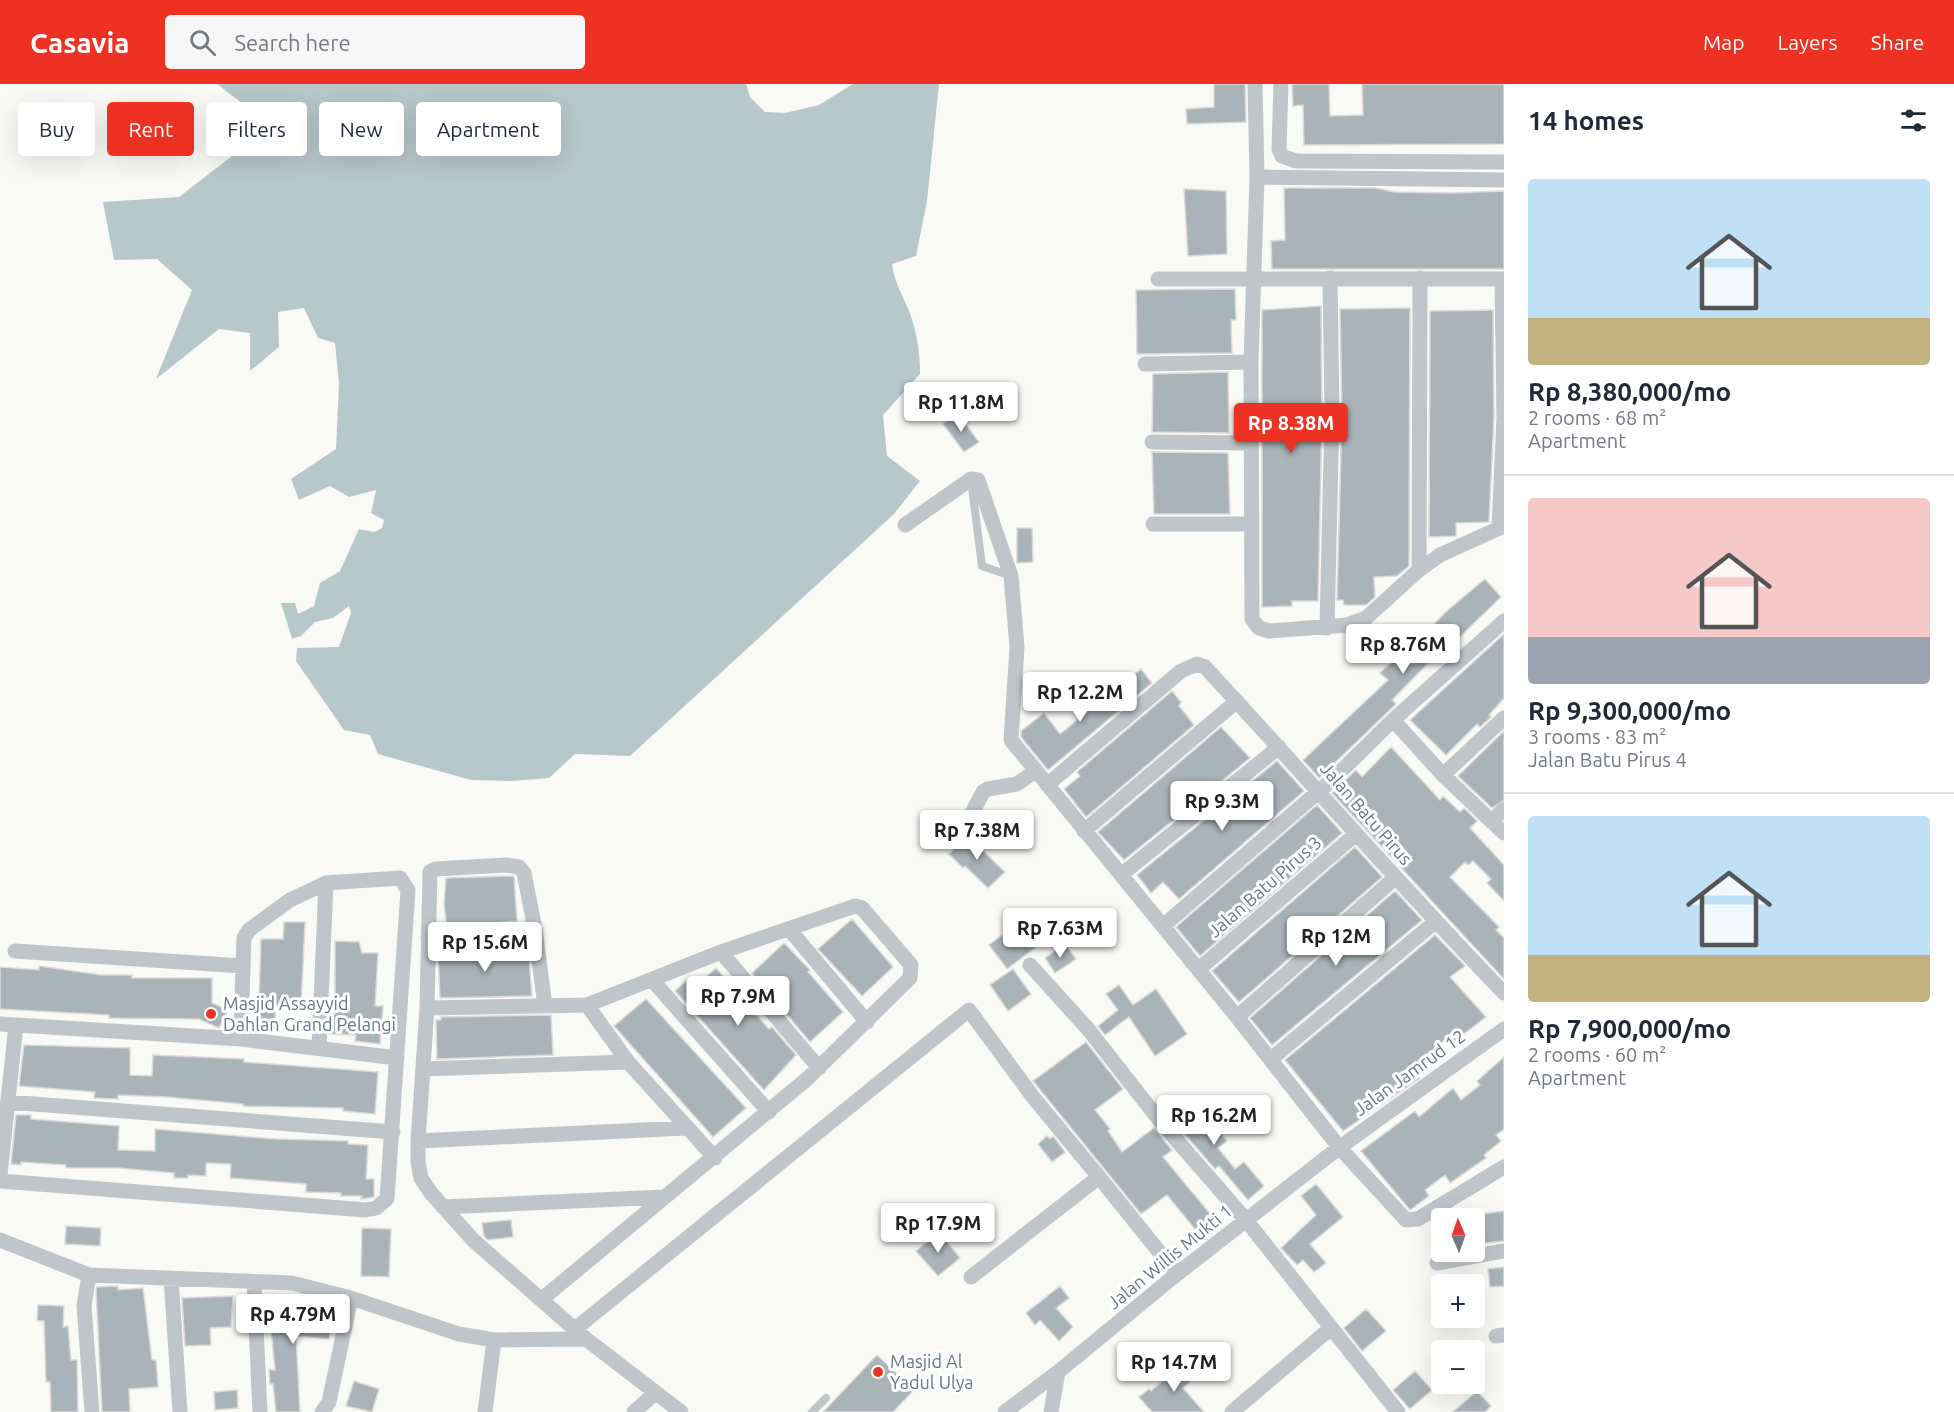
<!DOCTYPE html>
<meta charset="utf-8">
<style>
:root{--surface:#fff;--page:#f6f6f7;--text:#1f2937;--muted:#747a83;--line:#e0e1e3;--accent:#ed3122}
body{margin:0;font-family:Ubuntu,sans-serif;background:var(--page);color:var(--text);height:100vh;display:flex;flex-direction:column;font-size:22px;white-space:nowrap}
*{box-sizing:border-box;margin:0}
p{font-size:20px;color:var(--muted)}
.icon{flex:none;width:33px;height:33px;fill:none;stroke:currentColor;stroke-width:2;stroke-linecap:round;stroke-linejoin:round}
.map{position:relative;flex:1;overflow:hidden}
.drawer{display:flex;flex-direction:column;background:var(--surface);width:450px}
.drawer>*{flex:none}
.guide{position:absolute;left:18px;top:18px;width:570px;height:54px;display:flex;gap:12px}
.needle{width:39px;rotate:358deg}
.tools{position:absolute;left:1431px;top:1124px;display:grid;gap:12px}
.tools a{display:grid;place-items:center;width:54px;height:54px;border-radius:6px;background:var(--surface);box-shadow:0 6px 24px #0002;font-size:30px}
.price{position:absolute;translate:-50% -51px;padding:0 14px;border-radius:6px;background:#fff;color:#222;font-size:20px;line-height:39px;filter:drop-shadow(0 2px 3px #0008)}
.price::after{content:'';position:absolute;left:50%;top:36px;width:18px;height:14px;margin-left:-9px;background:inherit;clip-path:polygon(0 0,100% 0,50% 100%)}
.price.selected{background:var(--accent);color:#fff}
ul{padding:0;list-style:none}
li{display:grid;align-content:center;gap:12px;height:318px;padding:0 24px}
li+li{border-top:2px solid var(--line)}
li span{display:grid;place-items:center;height:186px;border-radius:6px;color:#555}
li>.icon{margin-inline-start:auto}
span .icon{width:108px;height:108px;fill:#fffc;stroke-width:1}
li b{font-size:26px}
h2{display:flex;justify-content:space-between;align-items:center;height:72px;padding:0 24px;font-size:26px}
.chip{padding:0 21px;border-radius:6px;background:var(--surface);box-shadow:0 6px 24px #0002;font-size:21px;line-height:54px}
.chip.selected{background:var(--accent);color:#fff}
header{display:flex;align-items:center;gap:36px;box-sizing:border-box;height:84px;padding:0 30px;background:var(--accent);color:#fff}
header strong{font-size:28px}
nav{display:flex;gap:33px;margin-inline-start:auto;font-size:21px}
.search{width:420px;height:54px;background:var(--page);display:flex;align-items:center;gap:15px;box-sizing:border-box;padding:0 21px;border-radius:6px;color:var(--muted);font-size:22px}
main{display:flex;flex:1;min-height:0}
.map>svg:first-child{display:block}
.water{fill:#b7c8ca}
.building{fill:#a8b4b8;stroke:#dbdad8;stroke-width:1.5}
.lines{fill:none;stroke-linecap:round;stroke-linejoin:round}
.service{stroke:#bfc6c9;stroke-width:8}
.minor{stroke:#bfc6c9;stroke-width:15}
.poi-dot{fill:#ed3122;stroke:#fff;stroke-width:2}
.labels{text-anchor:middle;stroke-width:6;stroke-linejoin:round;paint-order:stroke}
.street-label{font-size:18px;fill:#627a83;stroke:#fff}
.poi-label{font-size:18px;fill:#627a83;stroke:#fff;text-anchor:start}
</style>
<header>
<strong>Casavia</strong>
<div class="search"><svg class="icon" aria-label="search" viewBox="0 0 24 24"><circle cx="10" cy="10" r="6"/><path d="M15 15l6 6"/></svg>Search here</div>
<nav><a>Map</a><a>Layers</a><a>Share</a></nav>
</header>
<main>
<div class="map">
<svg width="1504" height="1328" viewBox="0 0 1504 1328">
<rect width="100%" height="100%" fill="#f9f9f6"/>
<path class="water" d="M217,0H746L750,13L765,28L785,29L819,21L853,0H939L927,117L916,172L892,180C894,198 903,212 910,229C917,250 920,268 920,290L883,331L887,372L920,397L894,430L630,672L575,670L549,694L512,697L471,696L378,670L370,651L344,646L296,577L297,564L339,563L351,529L349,522L333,534L315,538L301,552L292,555L281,519H295L298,530L314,522L320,499L340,487L359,445L374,448L382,444L384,436L371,429L376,406L349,413L330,402L299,416L291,395L336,365L339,300L335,259L318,254L304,224L278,228L279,263L250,287V249L219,245L156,295L192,206L157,175L114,176L103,118L179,113L271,42Z"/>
<path class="building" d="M1214,0H1245L1246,38L1187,40L1186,25L1214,23Z
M1292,0H1329L1330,32L1363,31L1362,0H1504V60L1304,61L1303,21L1293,22Z
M1284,104H1376L1394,108L1451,109L1504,107V185H1272L1271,157L1285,156Z
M1184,105L1226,107L1227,170L1188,172Z
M1235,205L1236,236H1231L1232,269L1137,270L1136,206Z
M1321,222L1322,330L1318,517H1292V522L1262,523V226Z
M1410,224L1409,482L1397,492L1374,493L1375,513L1366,521H1344L1343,516H1337L1342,330L1340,225Z
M1493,226L1494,332L1489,438L1456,439V452L1429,453L1430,227Z
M1228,288L1229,349L1152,348L1153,290Z
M957,329L979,358L964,368L943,340Z
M1152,368L1228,369L1230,430H1154Z
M1017,444H1032L1033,478L1017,479Z
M1485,495L1501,513L1436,576L1433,574L1392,616L1396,620L1319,694L1303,676L1388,596L1380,589L1396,574L1398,576L1448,526Z
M1504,550V614L1489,631L1491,633L1480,643L1477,640L1446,671L1410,636Z
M1141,585L1152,599L1048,686L1021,653V647L1044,629L1060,650Z
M1172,607L1181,618L1179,622L1194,641L1086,733L1064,705L1080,692L1077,688Z
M1221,643L1250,674L1124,776L1098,748Z
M1504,647V716L1492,724L1458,692Z
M1391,663L1440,716L1443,712L1460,728L1464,724L1477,737L1470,744L1504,781V817L1487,799L1491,795L1473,777L1468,781L1465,778L1450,793L1499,843L1496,846L1504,854V895L1332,709L1356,686L1362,693Z
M1277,677L1304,707L1179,815L1163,798L1151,809L1137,791Z
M1317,721L1342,749L1200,872L1176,843Z
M975,752L985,763L982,766L1005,788L988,804L965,782L963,784L949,770L966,754Z
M1355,763L1382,793L1239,918L1212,887Z
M514,792L517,837L447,843L444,821L446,794Z
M1395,807L1422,836L1272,961L1250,934Z
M852,835L893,883L862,912L818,865Z
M284,838H305L301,923L276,922L274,946H258L261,855H283Z
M1018,839L1036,863L1007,885L989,861Z
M1435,851L1465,882L1450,893L1486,933L1449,961L1445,956L1413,984L1420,994L1343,1047L1285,976Z
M335,857L359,858L362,869H378L375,922H383L380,960L355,957L356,951L329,950L330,930H335Z
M784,859L810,886L808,888L843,928L810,958L752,889Z
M1065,860L1076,875L1055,889L1045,874Z
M528,863L532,912L440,914L438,867Z
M39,882L101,891H132V894H212V919L228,926L219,944L199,935L109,934V931L0,925V883L39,886Z
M716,884L749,923L769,945L772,943L796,971L764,1006L675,907L689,894L697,901Z
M1013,885L1031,910L1008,927L990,901Z
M1119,901L1133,921L1156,905L1187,950L1155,972L1129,933L1105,951L1098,942L1118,926L1106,910Z
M646,915L746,1024L713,1053L614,942Z
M551,931L553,971L437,975L436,936H441V933Z
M1086,958L1123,1005L1095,1026L1110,1045L1108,1047L1122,1068L1154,1044L1172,1066L1163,1073L1221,1143L1204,1156L1167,1111L1141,1130L1033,997Z
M24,961L130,964V991L152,992L153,971L244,975V978L378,988L375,1030L343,1027V1024L243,1022V1020L167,1013L118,1011V1015L94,1014L95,1008L19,1002Z
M1504,973V1045L1496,1051L1501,1057L1484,1071L1486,1074L1450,1099L1445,1091L1425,1106L1429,1112L1410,1126L1361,1067L1415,1027L1419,1033L1453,1004L1461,1016L1480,1001L1477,997Z
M1192,1014L1227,1057L1218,1064L1235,1085L1244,1078L1264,1102L1248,1116L1219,1082L1215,1085L1169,1032Z
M16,1031H31V1035L119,1042L118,1066L155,1067V1045L275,1055L348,1057V1060L368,1061L366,1095H374V1113L361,1115L362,1112H341V1109L306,1108V1100L230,1094L231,1080L206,1079V1092L188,1091V1094H174V1089L118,1084H66V1081L21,1078V1081L11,1080Z
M1047,1052L1050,1055L1053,1052L1065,1068L1052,1078L1038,1060Z
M1316,1100L1343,1133L1310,1160L1326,1179L1314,1188L1303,1176L1297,1181L1281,1164L1316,1131L1301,1112Z
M1504,1127V1157L1477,1160L1474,1131Z
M511,1136L513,1153L488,1156L484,1152L482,1139Z
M66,1142L101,1144L100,1162L65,1160Z
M362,1144L391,1145L389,1193L361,1192Z
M939,1148L960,1174L938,1192L916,1167Z
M1504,1183V1202L1490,1203L1488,1185Z
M118,1202V1206L143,1204L152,1276H156L158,1303L129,1305L130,1328H102L96,1206L97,1203Z
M1060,1202L1069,1214L1056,1224L1073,1243L1059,1257L1040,1236L1035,1241L1026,1229Z
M233,1212L231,1243L210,1244L211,1261L185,1262L182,1214Z
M297,1212L298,1220L333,1224L329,1255L296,1252L300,1328H276L273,1300H270L269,1286H275L268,1214Z
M38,1221L64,1222L63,1243L68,1242L71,1276H77L78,1328H51L50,1298H46L44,1237H37Z
M1366,1225L1386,1247L1362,1267L1344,1244Z
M877,1271L914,1306L893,1328H823Z
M1194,1276L1203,1286L1183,1304L1204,1328H1152L1139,1313L1149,1305L1151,1307L1171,1290L1174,1293Z
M1415,1287L1432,1306L1410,1325L1393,1306Z
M354,1297L379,1305L372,1328L346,1322Z
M237,1306L238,1324L215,1326L214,1308Z
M1477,1307L1491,1322L1485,1328H1453Z"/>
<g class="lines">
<path class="service" d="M971,395L982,482L1011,492
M812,1328L826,1314"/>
<path class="minor" d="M1255,0L1257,93L1251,278L1252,535L1259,544L1269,547L1347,541L1366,534L1419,486L1440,471L1504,442
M1281,0L1279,65L1282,72L1296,77L1504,78
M1257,93L1504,96
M1158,195H1504
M1145,280L1251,278
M1152,358L1250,359
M1153,440H1252
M905,441L971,395L978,396L1011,492L1017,563L1011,656L1237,933L1339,1063L1406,1136L1418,1135L1504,1083
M1499,443L1504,333L1502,195
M1419,486L1420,194
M1327,544L1332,330L1330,194
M1393,636L1443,691L1504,749
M1443,691L1504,634
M1047,701L1181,587L1197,580L1205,583C1305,691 1401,803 1504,909
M1493,736L1504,725
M969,745L972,729L983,708L988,705L1017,700L1035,687
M1084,747L1237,617
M1121,791L1279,663
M1163,842L1333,695L1393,636L1504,537
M789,845L867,938
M428,854L535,845
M721,868L819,984
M1030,881L1088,945L1160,1037L1246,1136L1398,1328
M1199,885L1356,750
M652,896L769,1028
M545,922L535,845L524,789L519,783L506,781L435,785L430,788L427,924L418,1057V1078L421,1094L431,1109L473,1156L586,1255L681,1328
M427,924L587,921L628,978L715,1074
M1237,933L1395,794
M0,940L241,955L397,974
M241,955L243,882
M319,963L326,799
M1271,975L1435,838
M423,985L628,978
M8,1018L393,1048
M418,1057L685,1044
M0,1091L16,941
M0,1097L366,1126L376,1124L387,1115L408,806L400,794L326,799L290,816L249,846L244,854L243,882L15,867
M443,1123L665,1113
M0,1156L89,1191L292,1199L351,1214L459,1250L494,1256L586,1255
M1437,1179L1504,1167
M89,1191L84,1222L92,1328
M971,1193L1099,1093L1177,1190
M171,1194L180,1328
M254,1199L260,1328
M542,1215L807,995L910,894L911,881L862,824L855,822L721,868L587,921
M575,1245L969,926L1033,1013L1099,1093
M1496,1252L1504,1251
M322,1328L329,1318L351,1214
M485,1328L494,1256
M634,1328L655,1309
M1005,1328L1058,1288
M1051,1328L1058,1288L1177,1190L1336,1066L1504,945
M1232,1328L1331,1244"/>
</g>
<g class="poi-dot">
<circle cx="211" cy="930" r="6"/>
<circle cx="878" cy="1288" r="6"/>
</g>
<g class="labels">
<g class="street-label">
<text transform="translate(1366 730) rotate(49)" y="6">Jalan Batu Pirus</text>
<text transform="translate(1265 803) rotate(-41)" y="6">Jalan Batu Pirus 3</text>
<text transform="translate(1410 989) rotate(-36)" y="6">Jalan Jamrud 12</text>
<text transform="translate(1170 1173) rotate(-39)" y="6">Jalan Willis Mukti 1</text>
</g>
<g class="poi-label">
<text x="223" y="926">Masjid Assayyid<tspan x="223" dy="21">Dahlan Grand Pelangi</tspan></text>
<text x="890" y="1284">Masjid Al<tspan x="890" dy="21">Yadul Ulya</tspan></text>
</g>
</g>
</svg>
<div class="tools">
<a><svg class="needle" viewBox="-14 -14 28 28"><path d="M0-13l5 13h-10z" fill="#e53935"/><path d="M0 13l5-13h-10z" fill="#747a83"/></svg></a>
<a>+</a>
<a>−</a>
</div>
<b class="price" style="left:961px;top:349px">Rp 11.8M</b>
<b class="price selected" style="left:1291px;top:370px">Rp 8.38M</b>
<b class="price" style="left:1403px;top:591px">Rp 8.76M</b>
<b class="price" style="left:1080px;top:639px">Rp 12.2M</b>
<b class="price" style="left:1222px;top:748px">Rp 9.3M</b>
<b class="price" style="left:977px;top:777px">Rp 7.38M</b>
<b class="price" style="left:1060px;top:875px">Rp 7.63M</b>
<b class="price" style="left:1336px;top:883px">Rp 12M</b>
<b class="price" style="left:485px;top:889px">Rp 15.6M</b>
<b class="price" style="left:738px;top:943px">Rp 7.9M</b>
<b class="price" style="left:1214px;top:1062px">Rp 16.2M</b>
<b class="price" style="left:938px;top:1170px">Rp 17.9M</b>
<b class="price" style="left:293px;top:1261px">Rp 4.79M</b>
<b class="price" style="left:1174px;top:1309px">Rp 14.7M</b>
<div class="guide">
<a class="chip">Buy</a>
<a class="chip selected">Rent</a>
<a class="chip">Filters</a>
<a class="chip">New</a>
<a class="chip">Apartment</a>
</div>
</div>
<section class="drawer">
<h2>14 homes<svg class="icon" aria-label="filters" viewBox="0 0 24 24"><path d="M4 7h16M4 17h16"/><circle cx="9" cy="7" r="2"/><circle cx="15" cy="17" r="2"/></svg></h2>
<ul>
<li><span style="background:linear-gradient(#bfe0f5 75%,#c2b280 0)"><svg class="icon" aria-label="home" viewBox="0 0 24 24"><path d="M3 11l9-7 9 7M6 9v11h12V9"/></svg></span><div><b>Rp 8,380,000/mo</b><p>2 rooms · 68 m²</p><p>Apartment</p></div></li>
<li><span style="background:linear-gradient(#f6c9c9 75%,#9aa5b1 0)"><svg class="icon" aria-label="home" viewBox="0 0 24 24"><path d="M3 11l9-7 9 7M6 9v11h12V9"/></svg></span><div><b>Rp 9,300,000/mo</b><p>3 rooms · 83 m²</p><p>Jalan Batu Pirus 4</p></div></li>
<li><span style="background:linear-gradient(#bfe0f5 75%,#c2b280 0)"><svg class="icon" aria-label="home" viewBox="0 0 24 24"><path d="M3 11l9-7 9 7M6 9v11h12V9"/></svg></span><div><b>Rp 7,900,000/mo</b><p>2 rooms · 60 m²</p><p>Apartment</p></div></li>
</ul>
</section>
</main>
